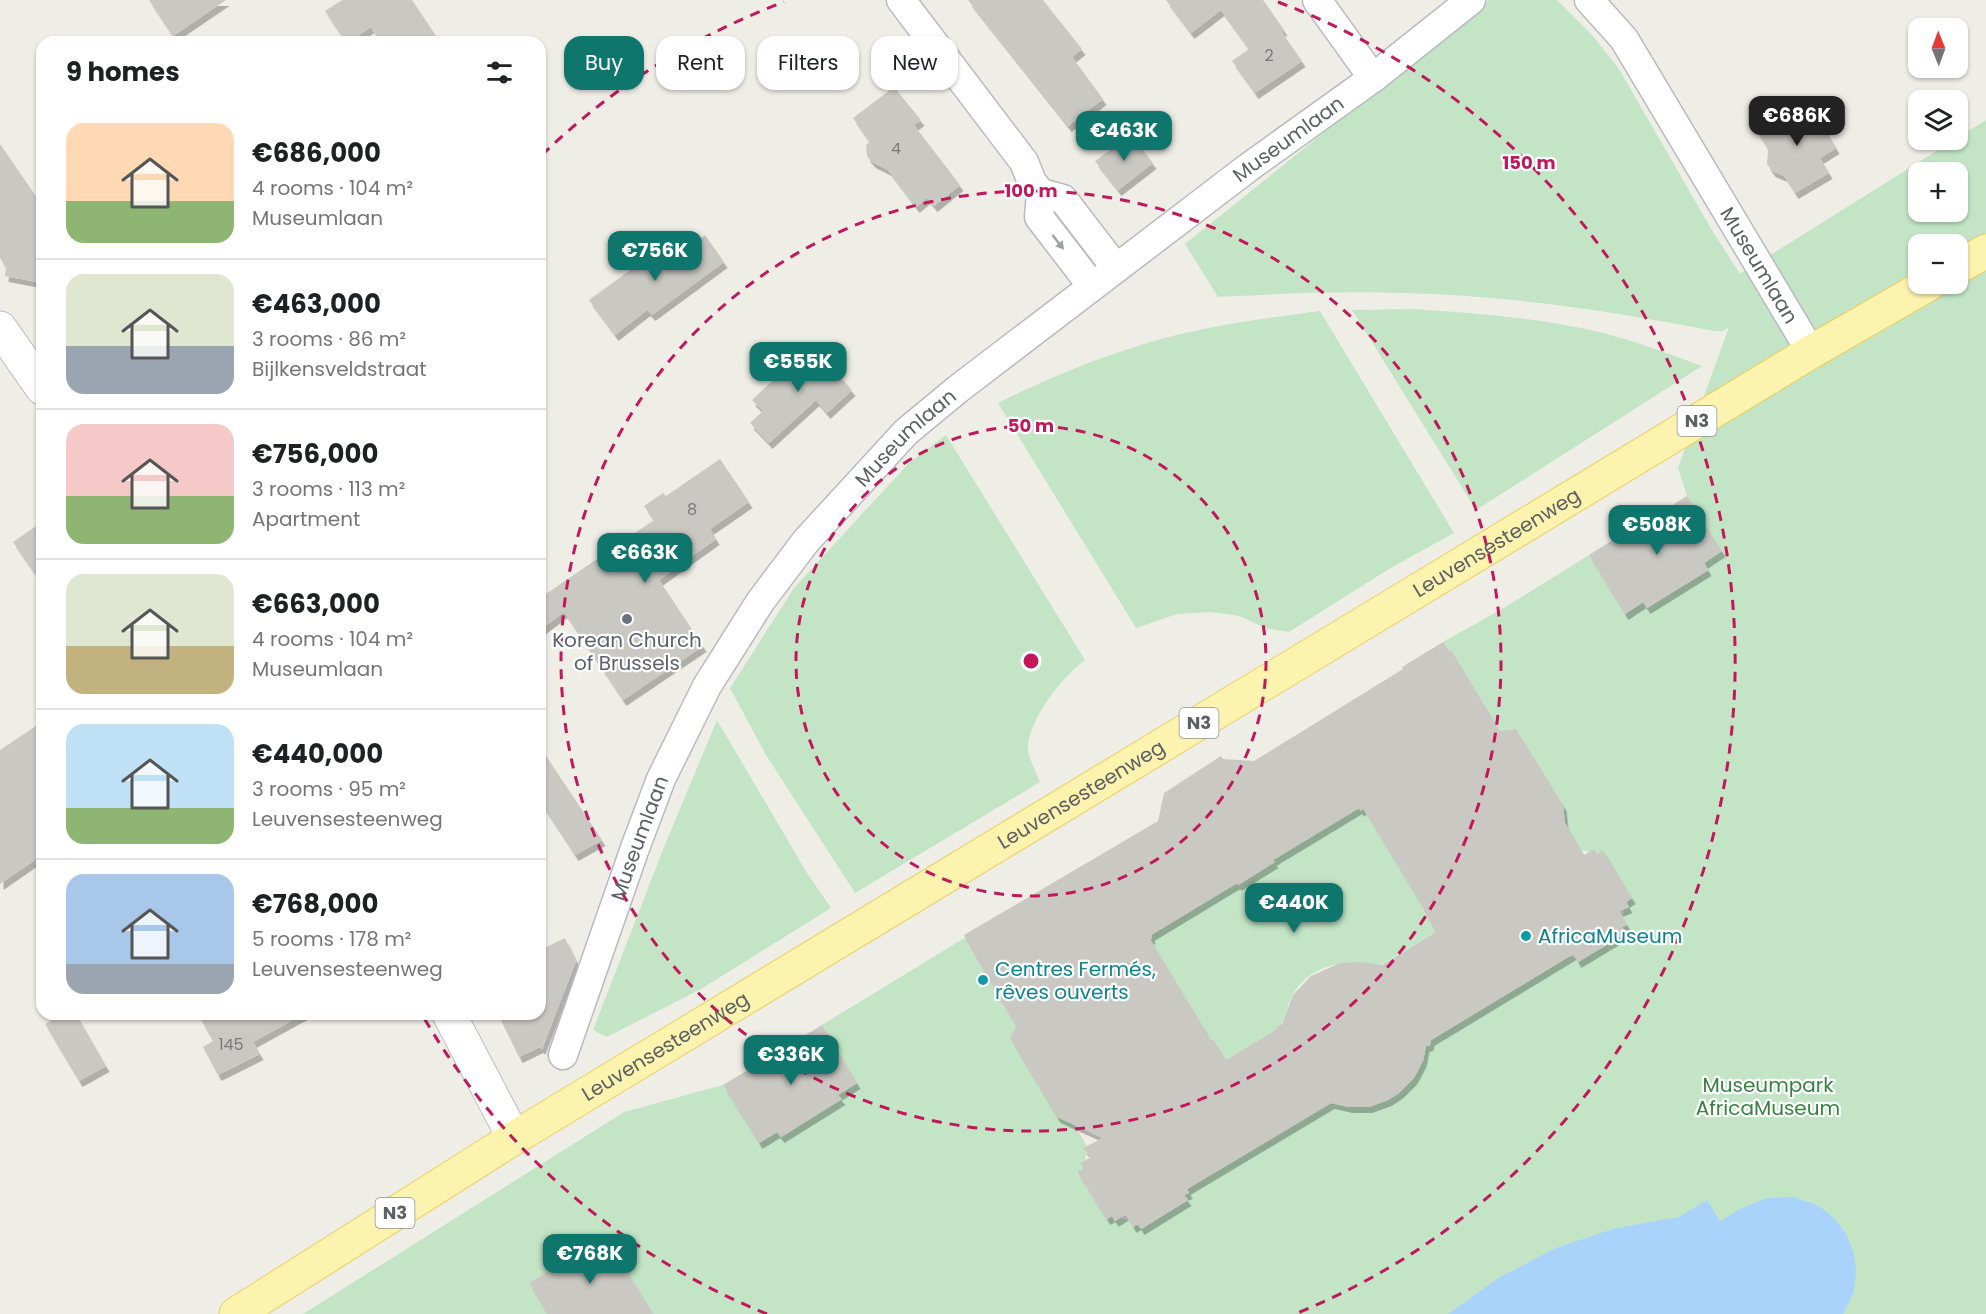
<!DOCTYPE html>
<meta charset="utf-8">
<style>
:root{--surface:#fff;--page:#f6f6f6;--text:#202124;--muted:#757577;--line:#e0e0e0;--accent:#0f766e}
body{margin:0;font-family:Poppins,sans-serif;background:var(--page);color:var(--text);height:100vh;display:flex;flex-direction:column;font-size:22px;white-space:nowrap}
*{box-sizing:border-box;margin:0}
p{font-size:20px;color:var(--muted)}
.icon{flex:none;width:33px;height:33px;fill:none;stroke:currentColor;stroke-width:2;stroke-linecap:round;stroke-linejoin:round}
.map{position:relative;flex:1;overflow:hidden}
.details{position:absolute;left:36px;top:36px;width:510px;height:984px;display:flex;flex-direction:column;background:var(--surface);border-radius:18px;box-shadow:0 2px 4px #0004}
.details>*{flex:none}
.top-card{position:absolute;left:564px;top:36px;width:570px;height:54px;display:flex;gap:12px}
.needle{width:39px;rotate:359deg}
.controls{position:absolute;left:1908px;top:18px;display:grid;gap:12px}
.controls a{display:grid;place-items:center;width:60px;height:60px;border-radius:12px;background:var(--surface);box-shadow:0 2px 4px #0004;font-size:30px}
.price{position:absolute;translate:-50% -51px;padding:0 14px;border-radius:12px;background:var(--accent);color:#fff;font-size:20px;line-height:39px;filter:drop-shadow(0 2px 3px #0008)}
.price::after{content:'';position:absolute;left:50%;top:36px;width:18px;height:14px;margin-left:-9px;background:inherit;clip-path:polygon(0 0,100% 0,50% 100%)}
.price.current{background:#222;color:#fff}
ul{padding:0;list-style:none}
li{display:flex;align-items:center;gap:18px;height:150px;padding:0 30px}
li+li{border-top:2px solid var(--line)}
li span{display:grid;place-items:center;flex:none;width:168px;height:120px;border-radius:18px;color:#555}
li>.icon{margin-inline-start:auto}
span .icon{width:72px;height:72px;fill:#fffc;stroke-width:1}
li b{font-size:26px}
h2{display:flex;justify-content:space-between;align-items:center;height:72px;padding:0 30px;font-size:26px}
.chip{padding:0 21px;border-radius:18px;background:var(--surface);box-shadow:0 2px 4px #0004;font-size:21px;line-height:54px}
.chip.current{background:var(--accent);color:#fff}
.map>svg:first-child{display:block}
.green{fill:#c3e5c6;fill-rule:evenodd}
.water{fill:#a9d3fb}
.building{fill:#cac8c2;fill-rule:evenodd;filter:url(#shadow)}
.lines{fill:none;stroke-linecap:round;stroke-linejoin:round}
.minor-casing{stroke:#b8babf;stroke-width:31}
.tertiary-casing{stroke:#b8babf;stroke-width:35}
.primary-casing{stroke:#ecce62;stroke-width:35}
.minor{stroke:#fff;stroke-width:28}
.tertiary{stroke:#fff;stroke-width:33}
.primary{stroke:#fcf4ae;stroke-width:33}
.oneway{fill:#9ea0a3}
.ring{fill:none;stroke:#c2185b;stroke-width:3;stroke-dasharray:10 8}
.worship-dot{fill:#6b7280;stroke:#fff;stroke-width:2}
.culture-dot{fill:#0f9aa8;stroke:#fff;stroke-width:2}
.labels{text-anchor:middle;stroke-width:4.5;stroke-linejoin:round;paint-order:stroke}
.number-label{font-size:16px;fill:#787a7c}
.shield{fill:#fff;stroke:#8e9093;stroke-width:1.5}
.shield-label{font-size:18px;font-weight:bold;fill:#5d6065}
.street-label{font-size:20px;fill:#5d6065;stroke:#fff}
.worship-label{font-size:20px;fill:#5b616d;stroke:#fff}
.culture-label{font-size:20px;fill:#0d838f;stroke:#fff;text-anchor:start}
.park-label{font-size:20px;fill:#388240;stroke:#fff}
.centre{fill:#c2185b;stroke:#fff;stroke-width:3}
.ring-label{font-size:18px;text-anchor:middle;font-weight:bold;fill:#c2185b;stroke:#fff;stroke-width:4.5;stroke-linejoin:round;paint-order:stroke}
</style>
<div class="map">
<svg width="1986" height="1314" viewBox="0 0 1986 1314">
<defs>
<filter id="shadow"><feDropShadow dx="3.5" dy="6" stdDeviation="0" flood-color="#0004"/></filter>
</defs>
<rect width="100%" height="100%" fill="#efeee6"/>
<path class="green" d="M1489,0H1557L1592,35L1619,69L1713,232L1740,274L1954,140H1958V137L1986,120V1314H653L606,1237L529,1283L547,1314H303L624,1112L723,1085L759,1143L777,1132L781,1137L841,1099L838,1095L857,1083L822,1025L966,937L968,945L1087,1146L1084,1148L1087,1153L1085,1160L1080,1163L1083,1169L1077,1173L1107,1219L1112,1216L1115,1221L1120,1218C1128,1220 1136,1221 1141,1229L1188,1200L1184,1195L1189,1193L1187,1189L1331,1103L1349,1107H1369L1423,1061L1426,1046L1430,1045L1431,1040L1569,957H1575L1578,962L1626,933L1622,927L1627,924L1623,918L1624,909L1629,907L1626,902L1632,898L1603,851L1597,854L1594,849L1589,852L1581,850L1575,841L1573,849L1562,815L1564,811L1563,805L1518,732L1513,729L1509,730L1504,737L1451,650L1449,651L1443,642L1507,606L1589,555L1625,614L1643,602L1647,608L1708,571L1704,563L1722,551L1687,496L1678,468L1729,327L1723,331H1714C1613,311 1505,295 1401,293C1340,291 1279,294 1218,297L1185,244ZM1918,172H1958V212H1918ZM1918,244H1958V284H1918Z
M1413,309C1489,314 1568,320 1641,344C1662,351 1682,359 1702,366L1476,510L1352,310Z
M1320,311L1454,533L1389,569L1289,632L1265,628L1240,616L1210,612L1177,614L1136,628L998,403C1050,377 1104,355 1161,339C1213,325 1266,318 1320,311Z
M946,435L1085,660C1063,676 1030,718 1028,746C1027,756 1036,772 1040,782L855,893L766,755L730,688L794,588L909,463Z
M717,720L807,873L831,908L701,989L607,1037L593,1030L664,847Z
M1359,808L1361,810L1363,808L1424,909L1423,911L1436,932L1379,966C1346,959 1311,963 1292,996C1286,1007 1286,1021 1277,1029L1226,1060L1213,1039L1211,1040L1150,939L1152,938L1151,935L1237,883L1238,885L1274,861L1273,860Z"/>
<path class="water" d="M1793,1197C1801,1200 1812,1202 1820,1207C1849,1226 1862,1259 1853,1293C1851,1300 1846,1307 1843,1314H1448L1500,1277L1556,1248L1616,1228L1679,1217L1707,1200L1720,1221L1742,1208L1767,1198Z"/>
<path class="building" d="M149,0H226L173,36Z
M342,0H412L440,42H380L371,27L349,42H346L325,11Z
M968,0H1043L1082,49L1072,57L1103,99L1068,126Z
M1166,0H1263L1284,30L1281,31L1302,61L1255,93L1232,61L1249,49L1221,10L1191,33Z
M894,87L921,120L914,125L960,185L934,206L927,198L916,207L888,170L872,162L867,156L866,145L870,142L853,118Z
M1812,106L1836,148L1820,158L1829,173L1795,193L1784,176L1772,171L1767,164L1768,149L1756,130L1790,109L1795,116Z
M1131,135L1153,163L1118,190L1095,161Z
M0,144L42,205V283L5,276L6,267L0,258Z
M705,235L724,262L652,315L647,310L615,335L589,300L673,239L683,251Z
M811,345L852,390L827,413L816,400L769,443L750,423L763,411L752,400Z
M720,459L749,502L710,529L716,539L659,580L703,646L623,700L564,612L540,630V598L654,520L644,506L663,493L666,496Z
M1687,496L1722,551L1704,563L1708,570L1647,608L1643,602L1625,614L1589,555L1665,507L1666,509Z
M42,522V584L13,542Z
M1443,642L1449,651L1451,650L1500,731L1516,729L1563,805L1565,823L1584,855L1594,849L1597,854L1603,850L1632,898L1626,902L1629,907L1619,911L1627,925L1622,927L1626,933L1578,962L1573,954L1431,1040L1430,1045L1426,1046L1423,1061L1414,1078L1399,1093L1388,1100L1369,1107H1349L1331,1103L1187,1189L1189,1193L1184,1195L1188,1200L1141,1229L1138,1224L1133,1227L1126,1214L1115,1221L1112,1216L1107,1219L1077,1172L1083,1169L1080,1163L1091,1157L1083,1148L1103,1138L1057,1117L1010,1038L1016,1026L968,944L964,935L1158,821L1164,793L1221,756L1223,759L1254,761L1403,669L1402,667ZM1359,808L1361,811L1363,808L1424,909L1423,910L1436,932L1382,965L1361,962L1340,963L1311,976L1293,995L1282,1024L1276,1028L1277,1029L1226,1060L1213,1039L1211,1040L1150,939L1152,938L1151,935L1237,883L1238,885L1275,862L1273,860Z
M42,722V855L0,884V750Z
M540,747L602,840L575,855L540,802Z
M565,938L576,961L542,1049L540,1047L519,1057L498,1014H540V950Z
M62,1014H76L106,1066L79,1081L45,1024Z
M198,1014H304L253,1042L260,1054L218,1075L203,1047L213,1041Z
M822,1025L857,1083L838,1095L842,1099L781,1137L777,1132L759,1143L723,1085Z
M606,1236L653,1314H547L529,1283Z"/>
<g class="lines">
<defs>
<g id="minor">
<path d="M901,0L1024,162L1032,182L1041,193L1063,199L1116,268"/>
<path d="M1317,0L1373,78"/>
<path id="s1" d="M1589,0L1624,39L1811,352"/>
<path d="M1041,193L1039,217L1092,286"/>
<path id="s2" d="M563,1055L635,848L661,779L707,686L760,602L806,541L906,432L958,389L1249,167L1373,78L1471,0"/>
</g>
<path id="tertiary" d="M0,328L42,388
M449,1014L514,1138"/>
<g id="primary">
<path d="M1958,267L1986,251"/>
<path id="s3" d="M236,1314L514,1138L1811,352L1929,284"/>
</g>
</defs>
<use href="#minor" class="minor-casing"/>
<use href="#tertiary" class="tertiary-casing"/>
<use href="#primary" class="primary-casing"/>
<use href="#minor" class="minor"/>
<use href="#tertiary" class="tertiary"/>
<use href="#primary" class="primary"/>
</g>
<defs><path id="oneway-solid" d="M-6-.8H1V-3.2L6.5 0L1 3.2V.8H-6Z" transform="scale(1.5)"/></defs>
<use class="oneway" href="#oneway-solid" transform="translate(1058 242) rotate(52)"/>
<g class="ring">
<circle cx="1031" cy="661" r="235"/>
<circle cx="1031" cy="661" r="470"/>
<path d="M767 1314A704 704 0 0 1 424 1018M542 155A704 704 0 0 1 784 2M1278 2A704 704 0 0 1 1295 1314"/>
</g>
<circle class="worship-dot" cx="627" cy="619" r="6"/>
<g class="culture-dot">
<circle cx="1526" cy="936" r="6"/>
<circle cx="983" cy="980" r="6"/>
</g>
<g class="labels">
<g class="number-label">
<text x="1269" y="61">2</text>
<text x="896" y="154">4</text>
<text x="692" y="515">8</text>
<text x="231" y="1050">145</text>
</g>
<g class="shield">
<rect x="1677.5" y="406" width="39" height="30" rx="4.5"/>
<rect x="1179.5" y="708" width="39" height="30" rx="4.5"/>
<rect x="375.5" y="1198" width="39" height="30" rx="4.5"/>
</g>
<g class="shield-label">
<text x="1697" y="427">N3</text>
<text x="1199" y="729">N3</text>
<text x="395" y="1219">N3</text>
</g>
<g class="street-label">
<text dy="7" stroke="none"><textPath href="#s2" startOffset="1202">Museumlaan</textPath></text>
<text dy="7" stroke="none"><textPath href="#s1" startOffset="316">Museumlaan</textPath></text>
<text dy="7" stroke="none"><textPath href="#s2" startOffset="716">Museumlaan</textPath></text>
<text dy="7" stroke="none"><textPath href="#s3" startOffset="1478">Leuvensesteenweg</textPath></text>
<text dy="7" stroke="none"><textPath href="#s3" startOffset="992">Leuvensesteenweg</textPath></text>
<text dy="7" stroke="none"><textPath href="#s2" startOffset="230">Museumlaan</textPath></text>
<text dy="7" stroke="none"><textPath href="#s3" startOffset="506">Leuvensesteenweg</textPath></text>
</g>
<g class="worship-label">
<text x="627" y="647">Korean Church<tspan x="627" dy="23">of Brussels</tspan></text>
</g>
<g class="culture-label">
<text x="1538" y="943">AfricaMuseum</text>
<text x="995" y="976">Centres Fermés,<tspan x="995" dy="23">rêves ouverts</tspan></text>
</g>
<g class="park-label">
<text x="1768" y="1092">Museumpark<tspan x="1768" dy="23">AfricaMuseum</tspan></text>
</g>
</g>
<circle cx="1031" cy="661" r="9" class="centre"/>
<g class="ring-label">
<text x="1529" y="169">150 m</text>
<text x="1031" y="197">100 m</text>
<text x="1031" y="432">50 m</text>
</g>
</svg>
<div class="controls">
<a><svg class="needle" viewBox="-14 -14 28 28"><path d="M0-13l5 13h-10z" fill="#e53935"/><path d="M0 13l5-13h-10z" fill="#757577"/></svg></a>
<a><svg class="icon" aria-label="layers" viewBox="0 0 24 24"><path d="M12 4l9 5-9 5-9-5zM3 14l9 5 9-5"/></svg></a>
<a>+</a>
<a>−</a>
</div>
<b class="price current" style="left:1797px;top:147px">€686K</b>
<b class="price" style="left:1124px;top:162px">€463K</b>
<b class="price" style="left:655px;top:282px">€756K</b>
<b class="price" style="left:798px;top:393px">€555K</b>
<b class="price" style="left:1657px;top:556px">€508K</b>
<b class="price" style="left:645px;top:584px">€663K</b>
<b class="price" style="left:1294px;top:934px">€440K</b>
<b class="price" style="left:791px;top:1086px">€336K</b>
<b class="price" style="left:590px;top:1285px">€768K</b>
<div class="top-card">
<a class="chip current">Buy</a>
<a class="chip">Rent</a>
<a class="chip">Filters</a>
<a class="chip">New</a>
</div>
<section class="details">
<h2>9 homes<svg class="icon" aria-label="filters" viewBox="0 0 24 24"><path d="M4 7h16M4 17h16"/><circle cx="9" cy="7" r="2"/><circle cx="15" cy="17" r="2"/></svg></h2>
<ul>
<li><span style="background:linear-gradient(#ffd9b3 65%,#8fb573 0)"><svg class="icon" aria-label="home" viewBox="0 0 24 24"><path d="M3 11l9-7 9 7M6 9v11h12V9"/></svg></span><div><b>€686,000</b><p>4 rooms · 104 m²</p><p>Museumlaan</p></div></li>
<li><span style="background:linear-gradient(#dfe7d0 60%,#9aa5b1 0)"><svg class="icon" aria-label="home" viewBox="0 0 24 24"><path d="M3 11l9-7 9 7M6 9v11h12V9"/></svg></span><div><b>€463,000</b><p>3 rooms · 86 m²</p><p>Bijlkensveldstraat</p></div></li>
<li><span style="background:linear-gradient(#f6c9c9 60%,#8fb573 0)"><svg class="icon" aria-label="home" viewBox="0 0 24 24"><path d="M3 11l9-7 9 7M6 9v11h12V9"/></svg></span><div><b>€756,000</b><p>3 rooms · 113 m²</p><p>Apartment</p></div></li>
<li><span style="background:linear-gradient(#dfe7d0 60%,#c2b280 0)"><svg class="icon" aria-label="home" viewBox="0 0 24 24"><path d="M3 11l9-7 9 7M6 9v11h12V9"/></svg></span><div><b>€663,000</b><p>4 rooms · 104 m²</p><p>Museumlaan</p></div></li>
<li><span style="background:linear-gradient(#bfe0f5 70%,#8fb573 0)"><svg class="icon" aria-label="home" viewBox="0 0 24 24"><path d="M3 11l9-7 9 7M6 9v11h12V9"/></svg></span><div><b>€440,000</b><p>3 rooms · 95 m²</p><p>Leuvensesteenweg</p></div></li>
<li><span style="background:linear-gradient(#a9c7e8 75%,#9aa5b1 0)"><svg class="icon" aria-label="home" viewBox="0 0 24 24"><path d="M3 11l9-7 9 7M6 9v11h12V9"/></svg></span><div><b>€768,000</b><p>5 rooms · 178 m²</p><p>Leuvensesteenweg</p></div></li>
</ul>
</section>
</div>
